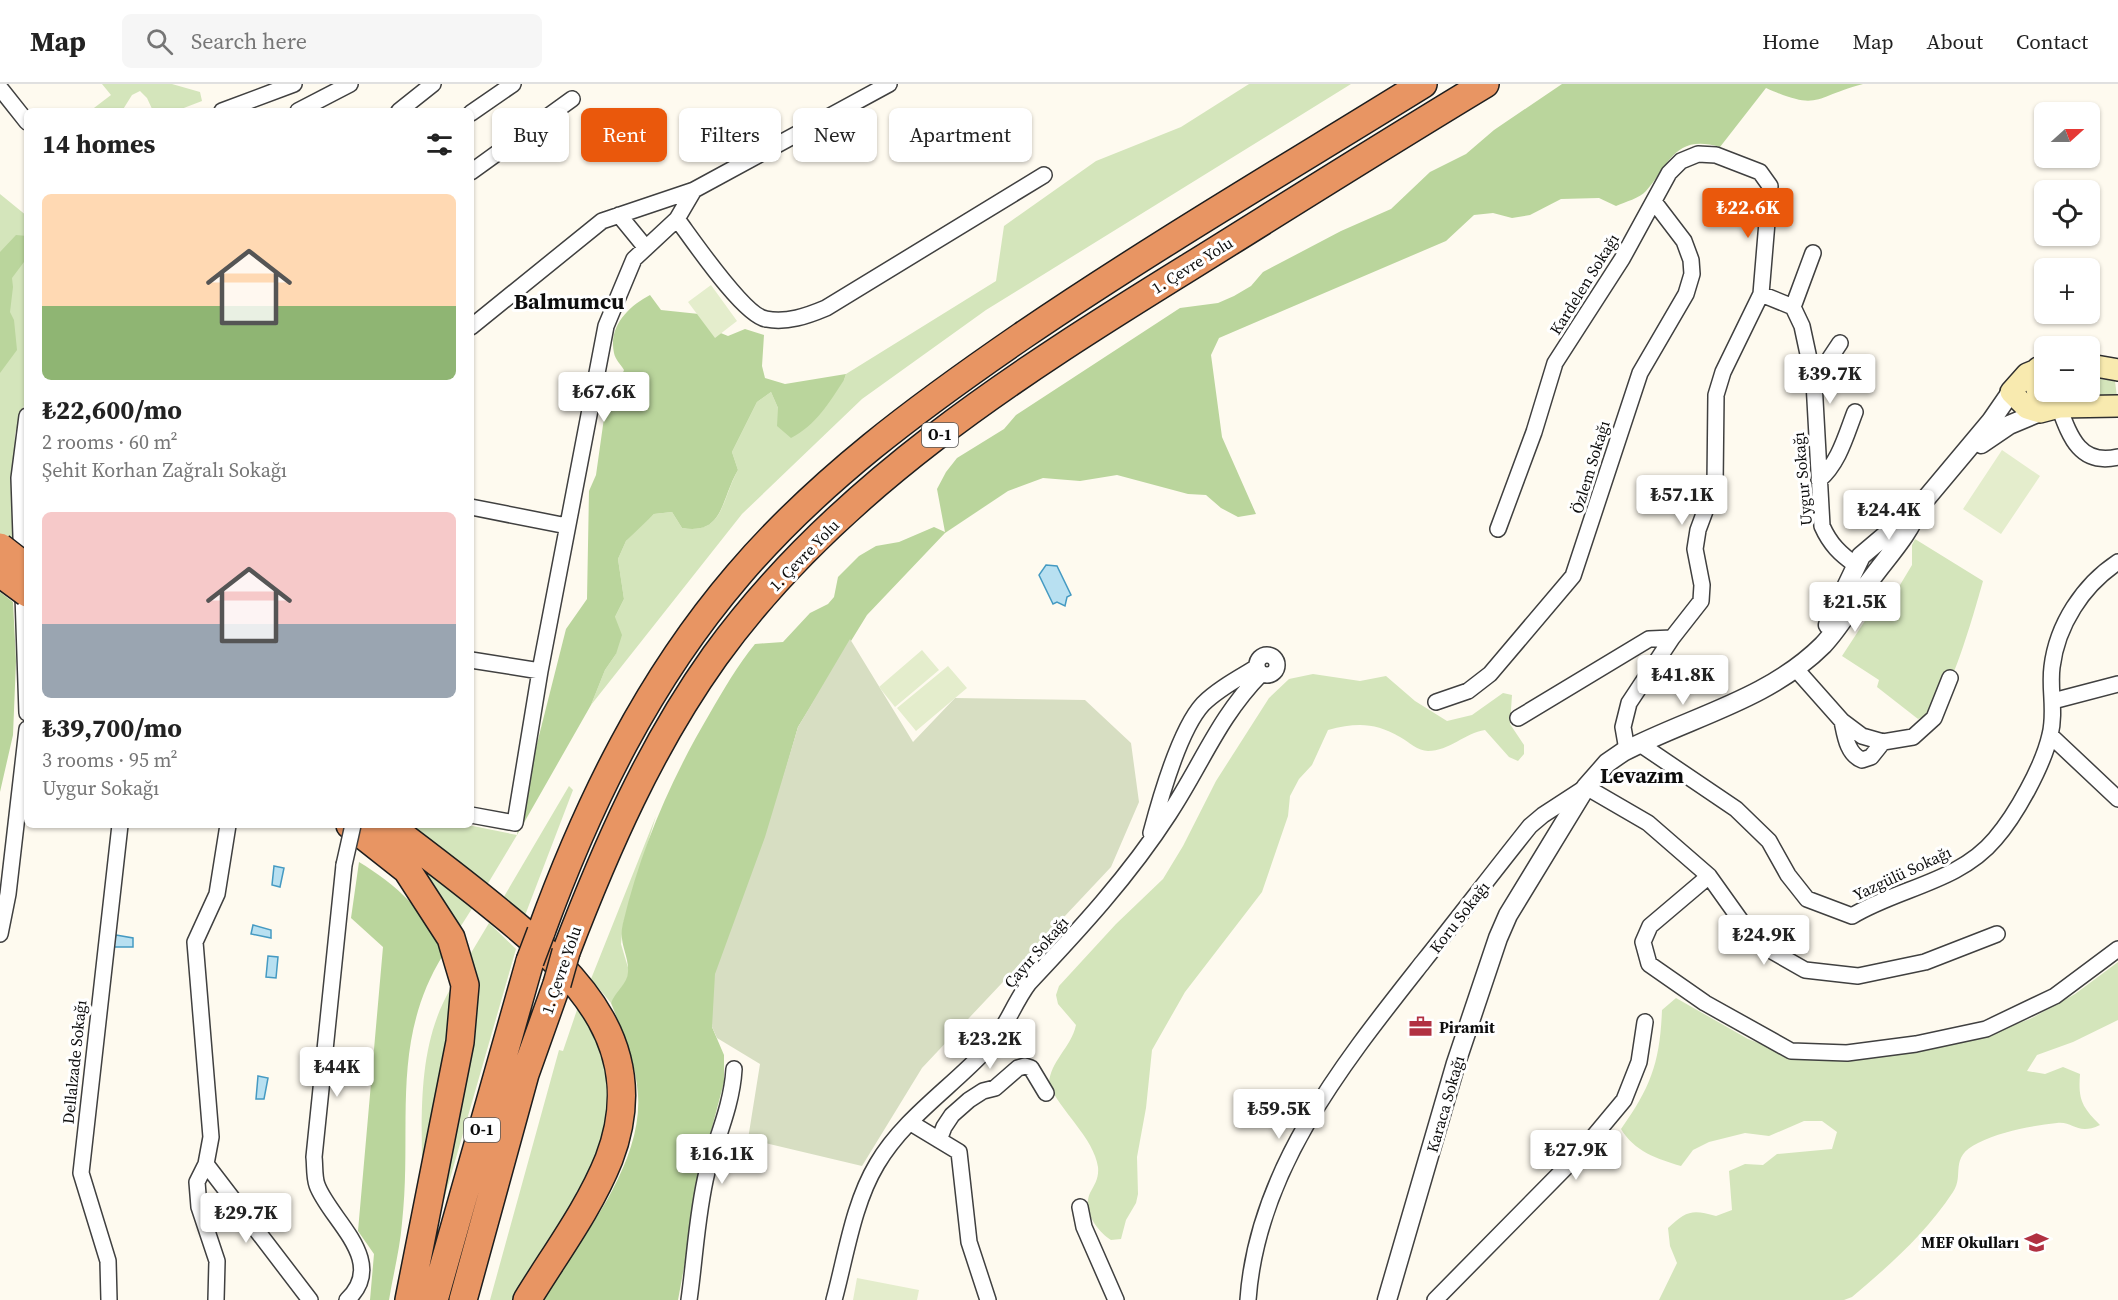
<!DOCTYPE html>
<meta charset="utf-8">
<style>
:root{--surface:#fff;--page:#f6f6f6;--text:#222;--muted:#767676;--line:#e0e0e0;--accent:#ea580c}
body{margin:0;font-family:"Source Serif 4",serif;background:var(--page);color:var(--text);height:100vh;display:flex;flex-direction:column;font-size:22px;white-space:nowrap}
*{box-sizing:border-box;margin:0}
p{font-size:20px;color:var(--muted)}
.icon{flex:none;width:33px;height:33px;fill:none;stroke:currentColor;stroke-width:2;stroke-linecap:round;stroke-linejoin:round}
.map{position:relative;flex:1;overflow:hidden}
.sheet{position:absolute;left:24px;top:24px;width:450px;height:720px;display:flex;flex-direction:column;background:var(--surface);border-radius:9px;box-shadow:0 2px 4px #0004}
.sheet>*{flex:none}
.hud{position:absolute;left:492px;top:24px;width:570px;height:54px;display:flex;gap:12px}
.needle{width:39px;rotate:69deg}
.fabs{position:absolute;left:2034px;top:18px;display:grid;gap:12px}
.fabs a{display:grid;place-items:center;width:66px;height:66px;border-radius:9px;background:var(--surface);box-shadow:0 2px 4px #0004;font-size:30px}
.price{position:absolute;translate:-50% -51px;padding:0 14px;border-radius:6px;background:#fff;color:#222;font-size:20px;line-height:39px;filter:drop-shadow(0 2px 3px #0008)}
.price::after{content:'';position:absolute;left:50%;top:36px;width:18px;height:14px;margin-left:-9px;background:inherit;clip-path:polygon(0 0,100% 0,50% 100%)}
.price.active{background:var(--accent);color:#fff}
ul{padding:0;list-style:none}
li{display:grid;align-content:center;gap:12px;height:318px;padding:0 18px}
li span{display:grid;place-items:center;height:186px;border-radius:9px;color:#555}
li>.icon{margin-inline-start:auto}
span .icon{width:108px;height:108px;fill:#fffc;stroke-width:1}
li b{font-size:26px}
h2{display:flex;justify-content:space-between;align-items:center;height:72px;padding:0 18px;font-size:26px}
.pill{padding:0 21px;border-radius:9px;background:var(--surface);box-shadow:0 2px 4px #0004;font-size:21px;line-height:54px}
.pill.active{background:var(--accent);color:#fff}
header{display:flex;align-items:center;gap:36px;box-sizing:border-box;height:84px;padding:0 30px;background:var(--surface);border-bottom:2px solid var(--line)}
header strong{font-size:28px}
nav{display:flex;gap:33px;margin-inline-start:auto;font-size:21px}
.search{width:420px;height:54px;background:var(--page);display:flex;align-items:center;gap:15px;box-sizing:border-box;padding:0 21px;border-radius:9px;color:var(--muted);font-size:22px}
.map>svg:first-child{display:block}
.green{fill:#d4e5bb}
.forest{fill:#bad59c}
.cemetery{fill:#d7dec2}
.pitch{fill:#e4edcc}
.water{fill:#b8e0f1;stroke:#459ac2;stroke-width:1.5}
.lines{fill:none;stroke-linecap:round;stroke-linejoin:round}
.minor-casing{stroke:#404040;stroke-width:18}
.tertiary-casing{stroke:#404040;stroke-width:21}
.secondary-casing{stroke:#2f2f2f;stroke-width:24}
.motorway-casing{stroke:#1e1e1e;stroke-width:30}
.minor{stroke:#fff;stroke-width:15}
.tertiary{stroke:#fff;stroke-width:18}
.secondary{stroke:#f8eaaf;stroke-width:21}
.motorway{stroke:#e89563;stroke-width:27}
.minor-bridge-casing{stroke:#404040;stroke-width:18;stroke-linecap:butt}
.motorway-bridge-casing{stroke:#1e1e1e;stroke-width:30;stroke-linecap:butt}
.minor-bridge{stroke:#fff;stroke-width:15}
.motorway-bridge{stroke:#e89563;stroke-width:27}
.labels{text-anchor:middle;stroke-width:6;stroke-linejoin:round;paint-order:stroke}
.shield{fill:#fff;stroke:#565656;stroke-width:1.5}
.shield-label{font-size:15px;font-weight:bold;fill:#0d0d0d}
.street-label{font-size:16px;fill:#0d0d0d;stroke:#fff}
.poi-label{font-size:16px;font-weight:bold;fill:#0d0d0d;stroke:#fff;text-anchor:start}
.district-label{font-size:22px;font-weight:bold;fill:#0d0d0d;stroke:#fff}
</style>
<header>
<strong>Map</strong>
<div class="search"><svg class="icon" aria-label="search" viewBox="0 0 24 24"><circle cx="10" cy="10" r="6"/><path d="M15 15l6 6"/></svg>Search here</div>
<nav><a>Home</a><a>Map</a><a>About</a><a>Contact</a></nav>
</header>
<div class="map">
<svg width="2118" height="1216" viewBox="0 0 2118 1216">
<rect width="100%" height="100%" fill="#fefaef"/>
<path class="green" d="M102,0H172L200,8L202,17L176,27H153L147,14L140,7L132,11L122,27H90L111,11Z
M1249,0H1351L986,226L862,315L742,430L591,621L605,586L616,570L615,533L624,515L618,475L626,457L639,443L654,430L672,428L682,444C724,451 721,416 738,386L732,368L757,318L771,308L778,324L844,296L846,290L996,197L1004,142L1096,77L1181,43Z
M0,110L27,132V312L15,350L13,460L0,450Z
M2093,294L2115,297L2117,313H2093Z
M1915,455L1983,497C1976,522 1950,616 1931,629C1928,632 1922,633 1918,635L1877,603L1879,596L1842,572L1872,526L1891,516L1912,481V461Z
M1313,590L1360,597L1386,592L1415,617L1447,637L1472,631L1503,609L1512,611L1510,640L1524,661V670L1518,677L1509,673L1485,646C1465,649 1449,667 1428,667C1418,667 1409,658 1400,653C1374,638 1356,639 1328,646L1312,681L1299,695L1290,712L1288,732L1262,808L1185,908L1152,966L1146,1024L1137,1073L1138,1110L1136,1119L1126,1136L1121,1155L1111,1156C1097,1147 1082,1127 1090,1109C1095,1100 1099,1094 1098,1083C1094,1054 1060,1027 1049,1000C1050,977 1071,964 1076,941L1058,920L1056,911L1059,902L1116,840L1163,795L1183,762L1216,697L1269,614L1289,595Z
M569,702L573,706L524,834L502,816Z
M656,732L623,840L621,860L629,887L627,896L611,919L591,895Z
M403,741H468L517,751L484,806Z
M420,783L473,823L459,845Z
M489,839L516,865L437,1140L477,907L471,869Z
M2118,878V936L2073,958L2037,971L2027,987L2045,990L2063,983L2080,990C2078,1016 2082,1023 2100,1041C2077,1052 2074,1037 2057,1039C2031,1042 2002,1047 1978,1059C1948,1073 1965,1091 1953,1108C1925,1150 1890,1181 1852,1213L1844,1216H1659L1677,1179L1670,1162L1668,1144C1686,1127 1692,1125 1716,1132L1732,1126L1729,1087L1745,1080L1763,1081L1777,1070L1832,1065L1837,1048L1822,1037H1804L1769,1052L1745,1049L1709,1058L1693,1066L1681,1082C1657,1075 1634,1067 1621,1045C1651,1003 1660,978 1662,926L1676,914L1748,955L1802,975L1859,976L1961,959L2030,935L2075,910Z
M451,904L454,925L422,1111C423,1042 414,966 451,904Z
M579,920L613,993L605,1064L575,1118L512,1216H490L559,966L563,967Z"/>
<path class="forest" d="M1562,0H1863C1813,13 1820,28 1766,4L1720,63C1674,50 1670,80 1646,107C1640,114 1625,118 1616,122L1599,114L1561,115L1530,131L1512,134L1493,129L1474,131L1446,157L1219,254L1211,271L1222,353L1256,430L1238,433L1221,424L1206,411L1188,410L1117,391L1080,397L1043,394L1008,407L945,449L867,531L798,643L712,943L724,971V998L705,1070L678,1216H541C578,1160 643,1082 638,1011C636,978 623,949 611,919C615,908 628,899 628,888C629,870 618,860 623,839C641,764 671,695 710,629C724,605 737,582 755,560L783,558L810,529L828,520L834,513L838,493L859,472L876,462L899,458L934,443L945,448L937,405L946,388L957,374L1004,345L1016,331L1180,224L1218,219L1234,212L1251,202L1263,188L1341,147L1391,125L1430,88L1466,70L1494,46Z
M16,151L27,152V174L12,194L13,203L10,228L14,236L17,266L0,289V168Z
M650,211L661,226L699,230L711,245L728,252L745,245L764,251L762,282L765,294L785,300L846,290L844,296C829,319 816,341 791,354L777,342L778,324L771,308L757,318L732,368L738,386C720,417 724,451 682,444L672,428L654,430L626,457L618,475L624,515L615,533L622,551L616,570L605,586L591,621L517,751L523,715L566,545L587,515L589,407L596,391L604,334L624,286C621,281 615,275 614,269C608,242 629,222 650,211Z
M0,508L13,518L16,577L13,651L0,708Z
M359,778C394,799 431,831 443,871C389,959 413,1043 402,1139C400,1165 393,1191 389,1216H370L374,1170L358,1147L383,863L351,834Z"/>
<path class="cemetery" d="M850,555L913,658L955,614L1085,616L1131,659L1139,718L1111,783L922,984L862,1082L748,1055L760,980L717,954L712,943L715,890L765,753L798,643Z"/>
<path class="pitch" d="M711,201L737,237L715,254L688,218Z
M2002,366L2040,392L2001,450L1963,425Z
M922,566L939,586L895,623L879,603Z
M948,582L967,604L916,647L897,624Z
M857,1194L919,1206L917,1216H853Z"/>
<path class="water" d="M1046,481L1057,482L1071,511L1067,513L1065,522L1057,518L1053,520L1039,491Z
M274,782L284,784L280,803L272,801Z
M253,841L271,846V854L251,850Z
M116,851L133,854V863H113Z
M268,872L278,873L276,894L266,893Z
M258,992L268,994L264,1015H256Z"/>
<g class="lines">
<defs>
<path id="minor" d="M0,4L27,38
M222,27L294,0
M298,27L350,0
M399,27L433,0
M471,29L513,0
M471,88L572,15
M619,131L646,164
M677,135C692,155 744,232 766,235C787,239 807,232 826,224L1044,91
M1761,210L1793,223L1802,242L1814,298L1822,442C1830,460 1840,470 1856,481
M1793,223L1813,169
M471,243L602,137L694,106L889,0
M1814,298L1840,259
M2059,323C2070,353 2080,382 2118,373
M27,332L19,394L27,629
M1819,396C1839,379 1846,351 1855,328
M471,423L567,442
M1498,445L1534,348L1555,279L1622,175L1669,89L1681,77L1698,70L1716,71L1760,88L1770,102L1761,210L1723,288L1716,311L1715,400L1698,446L1695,465L1702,501L1701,517L1672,554L1629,619L1623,643L1627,666
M1257 581a10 10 0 1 1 20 0a10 10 0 1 1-20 0Z
M471,576L540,587
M1795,584L1842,637L1862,652L1883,658L1913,653L1934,634L1950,594
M2053,617L2118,600
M1436,618L1468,607L1490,590L1573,492L1640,289L1686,210L1692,190L1691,176L1684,157L1655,119
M1518,634L1649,555L1672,554
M1842,637C1845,651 1847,670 1862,676L1871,673L1883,658
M2050,651L2118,715
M1640,660L1736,725L1769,757L1788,791L1807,815L1852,832C1898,804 1959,798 1995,755C2016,731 2043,682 2050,651C2056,628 2049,605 2052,583C2057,541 2083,501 2118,478
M471,731L515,739L540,587L606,242L634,175L677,135L694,106
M1151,749C1160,715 1180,645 1203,620C1218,605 1239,594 1257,583
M344,781L314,1073C315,1081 314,1093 317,1101C329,1135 389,1177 347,1216
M1709,792L1650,842L1643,858L1649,880L1705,919L1791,967L1847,969L1916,960L1986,945L2055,912L2118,865
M0,850L8,810L27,645
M911,1039L959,1068L969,1158L988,1216
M939,1056L944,1043L952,1031L969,1016L983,1007L995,1004L1018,984L1025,982L1031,984L1046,1009
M206,1080L310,1216
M1080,1123L1084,1143L1116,1216
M109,1216L108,1177L81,1089L120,741
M216,1216L217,1177L199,1123L197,1098L206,1080L211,1053L195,858L217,810L228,741
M689,1216C695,1174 697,1128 707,1088C717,1053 732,1021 734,985
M834,1216C846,1172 853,1120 877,1080C904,1034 952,1003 988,964C1006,945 1013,920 1029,899C1079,846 1129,792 1169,730C1202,680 1218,634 1261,590
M1248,1216C1257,1085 1345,977 1423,878C1459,833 1494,787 1530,742L1543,731L1586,703L1648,739L1709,792L1756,858L1805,886L1858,892L1925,878L1997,850
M1435,1216L1579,1070L1624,1016L1639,978L1645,938"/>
<path id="tertiary" d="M1981,360L2009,341L2040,328
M1828,541L1861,472L1919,423L1991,337L2011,308
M1387,1216L1456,979L1498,854L1508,831L1586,703L1607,679L1623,668C1690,633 1768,616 1823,561C1841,542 1853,519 1869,498C1886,474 1909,451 1919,423"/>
<path id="secondary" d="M2090,281L2118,286
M2044,283L2027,290L2011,308L2027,324L2040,328L2059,323L2118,322
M2038,284C2031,304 2039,316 2059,323"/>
<path id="motorway" d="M350,741L407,786L451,854L465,901L460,958L409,1216
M388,741C426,770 465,799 502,830C581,894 651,965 609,1075C589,1125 555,1170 527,1216
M541,848C588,719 648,596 738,491C819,396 920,322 1022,252C1153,163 1289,83 1423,0
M566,868C606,764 650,663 715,572C836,404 1018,289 1191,182C1289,121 1387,59 1485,0
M434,1216L530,877
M463,1216L525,990L557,900"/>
</defs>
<use href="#minor" class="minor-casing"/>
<use href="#tertiary" class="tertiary-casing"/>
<use href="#secondary" class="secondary-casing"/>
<use href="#motorway" class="motorway-casing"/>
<use href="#minor" class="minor"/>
<use href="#tertiary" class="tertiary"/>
<use href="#secondary" class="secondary"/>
<use href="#motorway" class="motorway"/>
<defs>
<path id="minor-bridge" d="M344,781L353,741"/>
<path id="motorway-bridge" d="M0,463L27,484
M0,489L27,509
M530,877L541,848
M557,900L566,868"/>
</defs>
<use href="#minor-bridge" class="minor-bridge-casing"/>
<use href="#motorway-bridge" class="motorway-bridge-casing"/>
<use href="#minor-bridge" class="minor-bridge"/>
<use href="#motorway-bridge" class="motorway-bridge"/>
</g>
<defs>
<symbol id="office-bare" viewBox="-9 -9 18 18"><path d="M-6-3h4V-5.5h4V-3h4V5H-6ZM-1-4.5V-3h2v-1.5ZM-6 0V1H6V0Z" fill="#b13141" stroke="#fff" stroke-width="2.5" paint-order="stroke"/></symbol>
<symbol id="school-bare" viewBox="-9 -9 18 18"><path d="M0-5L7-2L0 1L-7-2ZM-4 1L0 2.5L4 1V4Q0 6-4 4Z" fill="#b13141" stroke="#fff" stroke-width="2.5" paint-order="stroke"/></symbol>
</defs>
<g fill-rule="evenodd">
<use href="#office-bare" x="1404" y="926" width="33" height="33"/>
<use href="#school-bare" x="2020" y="1142" width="33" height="33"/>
</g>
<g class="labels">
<g class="shield">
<rect x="922" y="339" width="36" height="24" rx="4.5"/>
<rect x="464" y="1034" width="36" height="24" rx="4.5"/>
</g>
<g class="shield-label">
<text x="940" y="356">O-1</text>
<text x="482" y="1051">O-1</text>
</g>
<g class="street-label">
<text transform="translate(1192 181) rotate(-32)" y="6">1. Çevre Yolu</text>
<text transform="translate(1584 200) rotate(-58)" y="6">Kardelen Sokağı</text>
<text transform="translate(1590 383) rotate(-73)" y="6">Özlem Sokağı</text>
<text transform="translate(1802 395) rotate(-95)" y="6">Uygur Sokağı</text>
<text transform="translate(804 471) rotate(-46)" y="6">1. Çevre Yolu</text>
<text transform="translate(1902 789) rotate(-25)" y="6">Yazgülü Sokağı</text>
<text transform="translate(1459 833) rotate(-52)" y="6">Koru Sokağı</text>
<text transform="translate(1036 868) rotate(-49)" y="6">Çayır Sokağı</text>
<text transform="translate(561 886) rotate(-71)" y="6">1. Çevre Yolu</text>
<text transform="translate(74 978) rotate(-84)" y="6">Dellalzade Sokağı</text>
<text transform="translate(1445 1020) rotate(-74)" y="6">Karaca Sokağı</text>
</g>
<g class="poi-label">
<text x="1439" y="949">Piramit</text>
<text x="2019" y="1164" text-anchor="end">MEF Okulları</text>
</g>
<g class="district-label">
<text x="569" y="225">Balmumcu</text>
<text x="1642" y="699">Levazım</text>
</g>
</g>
</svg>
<div class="fabs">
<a><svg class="needle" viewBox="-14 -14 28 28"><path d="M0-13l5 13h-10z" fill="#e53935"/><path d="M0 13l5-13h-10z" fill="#767676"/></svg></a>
<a><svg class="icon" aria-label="locate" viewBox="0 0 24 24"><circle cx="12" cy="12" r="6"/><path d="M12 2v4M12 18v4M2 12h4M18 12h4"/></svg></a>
<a>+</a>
<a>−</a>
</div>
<b class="price active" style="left:1748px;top:155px">₺22.6K</b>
<b class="price" style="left:1830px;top:321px">₺39.7K</b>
<b class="price" style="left:604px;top:339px">₺67.6K</b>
<b class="price" style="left:1682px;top:442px">₺57.1K</b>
<b class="price" style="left:1889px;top:457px">₺24.4K</b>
<b class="price" style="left:1855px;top:549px">₺21.5K</b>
<b class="price" style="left:1683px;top:622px">₺41.8K</b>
<b class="price" style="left:1764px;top:882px">₺24.9K</b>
<b class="price" style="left:990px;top:986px">₺23.2K</b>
<b class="price" style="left:337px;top:1014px">₺44K</b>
<b class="price" style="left:1279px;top:1056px">₺59.5K</b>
<b class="price" style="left:1576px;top:1097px">₺27.9K</b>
<b class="price" style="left:722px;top:1101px">₺16.1K</b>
<b class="price" style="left:246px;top:1160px">₺29.7K</b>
<div class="hud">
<a class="pill">Buy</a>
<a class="pill active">Rent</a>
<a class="pill">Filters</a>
<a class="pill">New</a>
<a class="pill">Apartment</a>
</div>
<section class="sheet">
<h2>14 homes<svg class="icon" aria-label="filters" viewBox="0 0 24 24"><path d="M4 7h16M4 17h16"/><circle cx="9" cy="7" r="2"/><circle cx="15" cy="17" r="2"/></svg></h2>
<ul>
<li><span style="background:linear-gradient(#ffd9b3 60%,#8fb573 0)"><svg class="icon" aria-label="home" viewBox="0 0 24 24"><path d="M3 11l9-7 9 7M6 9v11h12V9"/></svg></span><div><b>₺22,600/mo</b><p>2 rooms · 60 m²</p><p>Şehit Korhan Zağralı Sokağı</p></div></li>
<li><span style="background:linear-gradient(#f6c9c9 60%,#9aa5b1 0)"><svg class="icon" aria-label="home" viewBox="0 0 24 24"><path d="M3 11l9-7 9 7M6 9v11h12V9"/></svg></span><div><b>₺39,700/mo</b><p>3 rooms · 95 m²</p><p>Uygur Sokağı</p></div></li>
</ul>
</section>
</div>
